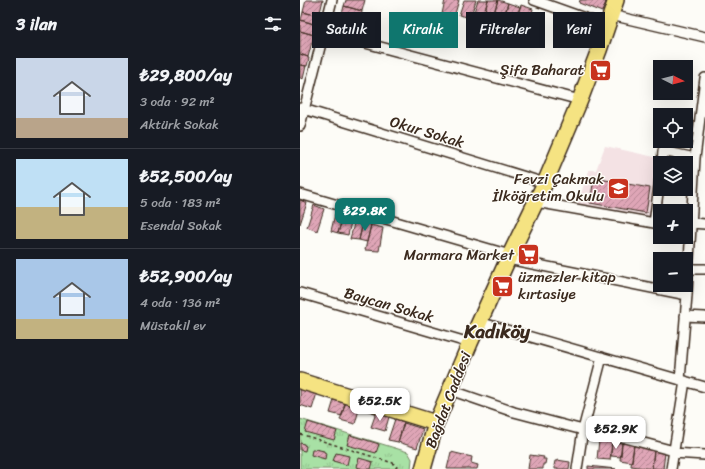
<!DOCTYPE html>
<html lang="tr">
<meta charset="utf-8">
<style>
:root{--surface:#171b24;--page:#242831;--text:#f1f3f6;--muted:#9ea1a6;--line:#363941;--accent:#0f766e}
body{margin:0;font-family:Sriracha,sans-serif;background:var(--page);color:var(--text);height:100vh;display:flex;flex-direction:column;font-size:15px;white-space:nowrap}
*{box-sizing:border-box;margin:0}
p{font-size:13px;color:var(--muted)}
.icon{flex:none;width:22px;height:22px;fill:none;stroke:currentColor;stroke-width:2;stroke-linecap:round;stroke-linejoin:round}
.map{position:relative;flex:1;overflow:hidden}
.details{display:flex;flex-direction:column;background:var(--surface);width:300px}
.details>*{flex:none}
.guide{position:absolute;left:12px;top:12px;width:333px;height:36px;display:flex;gap:8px}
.needle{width:26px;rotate:96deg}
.fabs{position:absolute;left:353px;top:60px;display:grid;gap:8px}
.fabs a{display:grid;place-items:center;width:40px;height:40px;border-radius:0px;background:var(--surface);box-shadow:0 4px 16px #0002;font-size:20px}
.price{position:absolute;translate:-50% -34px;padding:0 9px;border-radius:8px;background:#fff;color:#222;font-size:13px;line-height:26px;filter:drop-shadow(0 1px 2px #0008)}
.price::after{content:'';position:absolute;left:50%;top:24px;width:12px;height:9px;margin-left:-6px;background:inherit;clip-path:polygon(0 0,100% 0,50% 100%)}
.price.current{background:var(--accent);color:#fff}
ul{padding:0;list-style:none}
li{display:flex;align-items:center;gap:12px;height:100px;padding:0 16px}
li+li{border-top:1px solid var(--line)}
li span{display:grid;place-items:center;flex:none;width:112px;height:80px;border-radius:0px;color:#555}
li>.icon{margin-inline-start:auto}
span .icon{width:48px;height:48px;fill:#fffc;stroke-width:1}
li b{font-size:17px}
h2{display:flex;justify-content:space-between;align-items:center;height:48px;padding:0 16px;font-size:17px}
.pill{padding:0 14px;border-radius:0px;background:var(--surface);box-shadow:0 4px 16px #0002;font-size:14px;line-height:36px}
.pill.current{background:var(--accent);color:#fff}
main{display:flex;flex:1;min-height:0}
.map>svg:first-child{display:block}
.built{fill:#f4e2e4}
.park{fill:url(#park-tufts);stroke:#728662}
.building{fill:url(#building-hatch);stroke:#3b2a1e}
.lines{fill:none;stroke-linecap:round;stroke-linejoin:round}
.street-casing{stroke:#3b2a1e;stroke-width:12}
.primary-casing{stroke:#3b2a1e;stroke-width:18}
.path{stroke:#3b2a1e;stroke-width:1.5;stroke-dasharray:3 3;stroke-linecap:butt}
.street{stroke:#fdfcf7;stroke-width:9}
.primary{stroke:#f5e382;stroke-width:15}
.labels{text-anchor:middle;stroke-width:3;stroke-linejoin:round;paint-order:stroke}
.poi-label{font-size:15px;fill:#3b2a1e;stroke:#fdfcf7;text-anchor:end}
.street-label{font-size:15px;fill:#3b2a1e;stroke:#fdfcf7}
.district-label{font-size:19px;font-weight:bold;fill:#3b2a1e;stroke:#fdfcf7}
</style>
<main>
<section class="details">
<h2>3 ilan<svg class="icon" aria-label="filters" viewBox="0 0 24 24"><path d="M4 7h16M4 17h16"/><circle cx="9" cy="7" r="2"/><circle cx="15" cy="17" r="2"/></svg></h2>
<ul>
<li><span style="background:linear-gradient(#c9d6e8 75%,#b9a48a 0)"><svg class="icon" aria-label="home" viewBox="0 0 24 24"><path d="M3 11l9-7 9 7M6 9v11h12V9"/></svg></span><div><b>₺29,800/ay</b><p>3 oda · 92 m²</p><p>Aktürk Sokak</p></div></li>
<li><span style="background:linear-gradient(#bfe0f5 60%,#c2b280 0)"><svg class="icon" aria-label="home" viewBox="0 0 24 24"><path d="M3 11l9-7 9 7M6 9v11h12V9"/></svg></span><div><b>₺52,500/ay</b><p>5 oda · 183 m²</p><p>Esendal Sokak</p></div></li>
<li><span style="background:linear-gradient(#a9c7e8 75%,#c2b280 0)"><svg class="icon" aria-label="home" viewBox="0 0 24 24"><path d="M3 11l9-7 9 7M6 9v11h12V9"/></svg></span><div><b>₺52,900/ay</b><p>4 oda · 136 m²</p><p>Müstakil ev</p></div></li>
</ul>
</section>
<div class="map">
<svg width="405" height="469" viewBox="0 0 405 469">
<defs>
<pattern id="park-tufts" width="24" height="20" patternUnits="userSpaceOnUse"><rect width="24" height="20" fill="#a8e1a5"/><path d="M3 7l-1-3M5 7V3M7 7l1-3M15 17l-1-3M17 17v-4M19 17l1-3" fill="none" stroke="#92c18e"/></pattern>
<pattern id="building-hatch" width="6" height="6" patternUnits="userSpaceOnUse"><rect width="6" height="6" fill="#dfa6b7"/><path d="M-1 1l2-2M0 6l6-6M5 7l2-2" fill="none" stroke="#b68794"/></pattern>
</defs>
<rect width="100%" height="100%" fill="#fdfcf7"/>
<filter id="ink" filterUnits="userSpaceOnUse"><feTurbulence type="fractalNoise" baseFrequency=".025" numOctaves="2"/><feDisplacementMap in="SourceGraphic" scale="8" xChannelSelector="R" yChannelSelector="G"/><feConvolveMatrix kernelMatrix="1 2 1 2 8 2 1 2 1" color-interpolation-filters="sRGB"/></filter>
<g filter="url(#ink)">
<path class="built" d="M305,146L359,158L352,216L277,205L289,170H296Z"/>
<path class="park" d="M0,419L108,452L112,459L111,469H0Z"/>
<path class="building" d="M6,0H23L19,16L3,12Z
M46,0H65L62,11L44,6Z
M145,0H159L154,17L142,14Z
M164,0H176L170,18L159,15Z
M178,0H188L184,15L174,12Z
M188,0H198L193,16L184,13Z
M198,0L208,3L204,19L193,16Z
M280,0H301L306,2L302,12L279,3Z
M208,3L220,7L214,26L202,23Z
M221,5L233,9L227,30L214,26Z
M44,6L62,11L61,19L42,14Z
M3,12L19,16L17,25L1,20Z
M42,14L61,19L57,33L38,28Z
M0,20L17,25L14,35L0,31Z
M0,31L14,35L8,57L0,54Z
M0,54L8,57V58H9L7,66L0,65Z
M0,65L6,66L3,79L0,78Z
M294,178L350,188L346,213L290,203Z
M0,200L7,203L0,224Z
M14,205L24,209L17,231L7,227Z
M35,214L43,216L38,233L31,231Z
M43,216L52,218L48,235L38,233Z
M55,220L63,222L59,240L50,239Z
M63,222L71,225L67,242L59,240Z
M71,225L83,228L79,251L65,250Z
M0,387L17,393L12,409L0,405Z
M34,400L45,403L42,416L30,413Z
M46,402L60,406L55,424L40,420Z
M76,413L89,417L85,431L71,427Z
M95,419L104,422L98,442L88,440Z
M8,422L37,431L34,440L5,432Z
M104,423L123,429L117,448L98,442Z
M50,435L79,444L76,453L47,445Z
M299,440L312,442L310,460L297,459Z
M312,442L322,443L321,457L311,456Z
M0,443L4,444V445L6,446L5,451L0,450Z
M322,443L334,445L332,462L320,460Z
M334,445L354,450L352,469L331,466Z
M15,449L24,451V452L26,453L25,459L11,455L12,450H15Z
M354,451L365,453L363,469L352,468Z
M151,452L172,457L171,463L178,465L177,469H147Z
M36,453L49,456L47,465L33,461Z
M230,455L244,457L243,459H246L245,464H243V469H228Z
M59,458L73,462L71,469H63L57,467Z
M257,460L270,462L269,469H255V466H254L255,461H257Z
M288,466L316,469H288Z"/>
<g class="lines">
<defs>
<path id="street" d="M234,0L307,26
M311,15L405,37
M24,32L280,100
M0,108L245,183
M0,126L32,0
M362,163L363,151L395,158
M0,194L210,255
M236,202L360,224
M354,223L360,178
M391,223L405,224
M208,259L387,295
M389,269H405
M0,293L170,343
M385,316L405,317
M179,322L405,387
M380,380L387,295L395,158L405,78
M150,390L214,412L283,430
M284,427L374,451
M373,453L405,455
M277,469L283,430L302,357
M371,469L385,381"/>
<path id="primary" d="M0,381L136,423
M123,469L136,423L170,343L208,259L245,183L280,100L299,50L316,0"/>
</defs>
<use href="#street" class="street-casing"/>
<use href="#primary" class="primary-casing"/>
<path class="path" d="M0,434L93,463L97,467L94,469"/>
<use href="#street" class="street"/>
<use href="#primary" class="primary"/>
</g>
</g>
<defs>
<symbol id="supermarket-square" viewBox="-11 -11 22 22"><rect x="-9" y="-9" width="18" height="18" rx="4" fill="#c8321e" stroke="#fdfcf7"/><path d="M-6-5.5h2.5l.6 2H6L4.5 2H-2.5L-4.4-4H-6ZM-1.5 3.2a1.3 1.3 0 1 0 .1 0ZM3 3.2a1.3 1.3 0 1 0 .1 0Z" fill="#fff"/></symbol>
<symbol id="school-square" viewBox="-11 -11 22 22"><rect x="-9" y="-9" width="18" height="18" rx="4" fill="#c8321e" stroke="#fdfcf7"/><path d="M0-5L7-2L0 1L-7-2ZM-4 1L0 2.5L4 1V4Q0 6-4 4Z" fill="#fff"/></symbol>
</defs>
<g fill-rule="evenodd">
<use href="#supermarket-square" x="288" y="58" width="25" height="25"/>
<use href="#school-square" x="306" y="176" width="25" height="25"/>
<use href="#supermarket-square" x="216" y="242" width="25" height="25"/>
<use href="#supermarket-square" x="190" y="274" width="25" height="25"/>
</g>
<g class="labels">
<g class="poi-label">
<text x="284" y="75">Şifa Baharat</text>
<text x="304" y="184">Fevzi Çakmak<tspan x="304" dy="17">İlköğretim Okulu</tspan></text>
<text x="214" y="260">Marmara Market</text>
<text x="218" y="282" text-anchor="start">üzmezler kitap<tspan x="218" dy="17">kırtasiye</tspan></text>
</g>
<g class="street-label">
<text transform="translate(127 132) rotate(17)" y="5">Okur Sokak</text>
<text transform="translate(89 305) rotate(16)" y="5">Baycan Sokak</text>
<text transform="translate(148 400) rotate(-69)" y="5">Bağdat Caddesi</text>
</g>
<g class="district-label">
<text x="197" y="338">Kadıköy</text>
</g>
</g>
</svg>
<div class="fabs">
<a><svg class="needle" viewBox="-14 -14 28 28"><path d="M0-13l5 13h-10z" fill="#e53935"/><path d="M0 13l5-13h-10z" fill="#9ea1a6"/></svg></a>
<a><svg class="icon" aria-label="locate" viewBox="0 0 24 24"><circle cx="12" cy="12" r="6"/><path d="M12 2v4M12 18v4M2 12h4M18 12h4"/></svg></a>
<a><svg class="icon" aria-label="layers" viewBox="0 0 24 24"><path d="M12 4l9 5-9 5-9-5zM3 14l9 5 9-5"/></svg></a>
<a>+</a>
<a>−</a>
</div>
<b class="price current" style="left:65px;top:232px">₺29.8K</b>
<b class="price" style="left:80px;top:422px">₺52.5K</b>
<b class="price" style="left:316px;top:450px">₺52.9K</b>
<div class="guide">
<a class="pill">Satılık</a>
<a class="pill current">Kiralık</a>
<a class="pill">Filtreler</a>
<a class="pill">Yeni</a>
</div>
</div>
</main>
